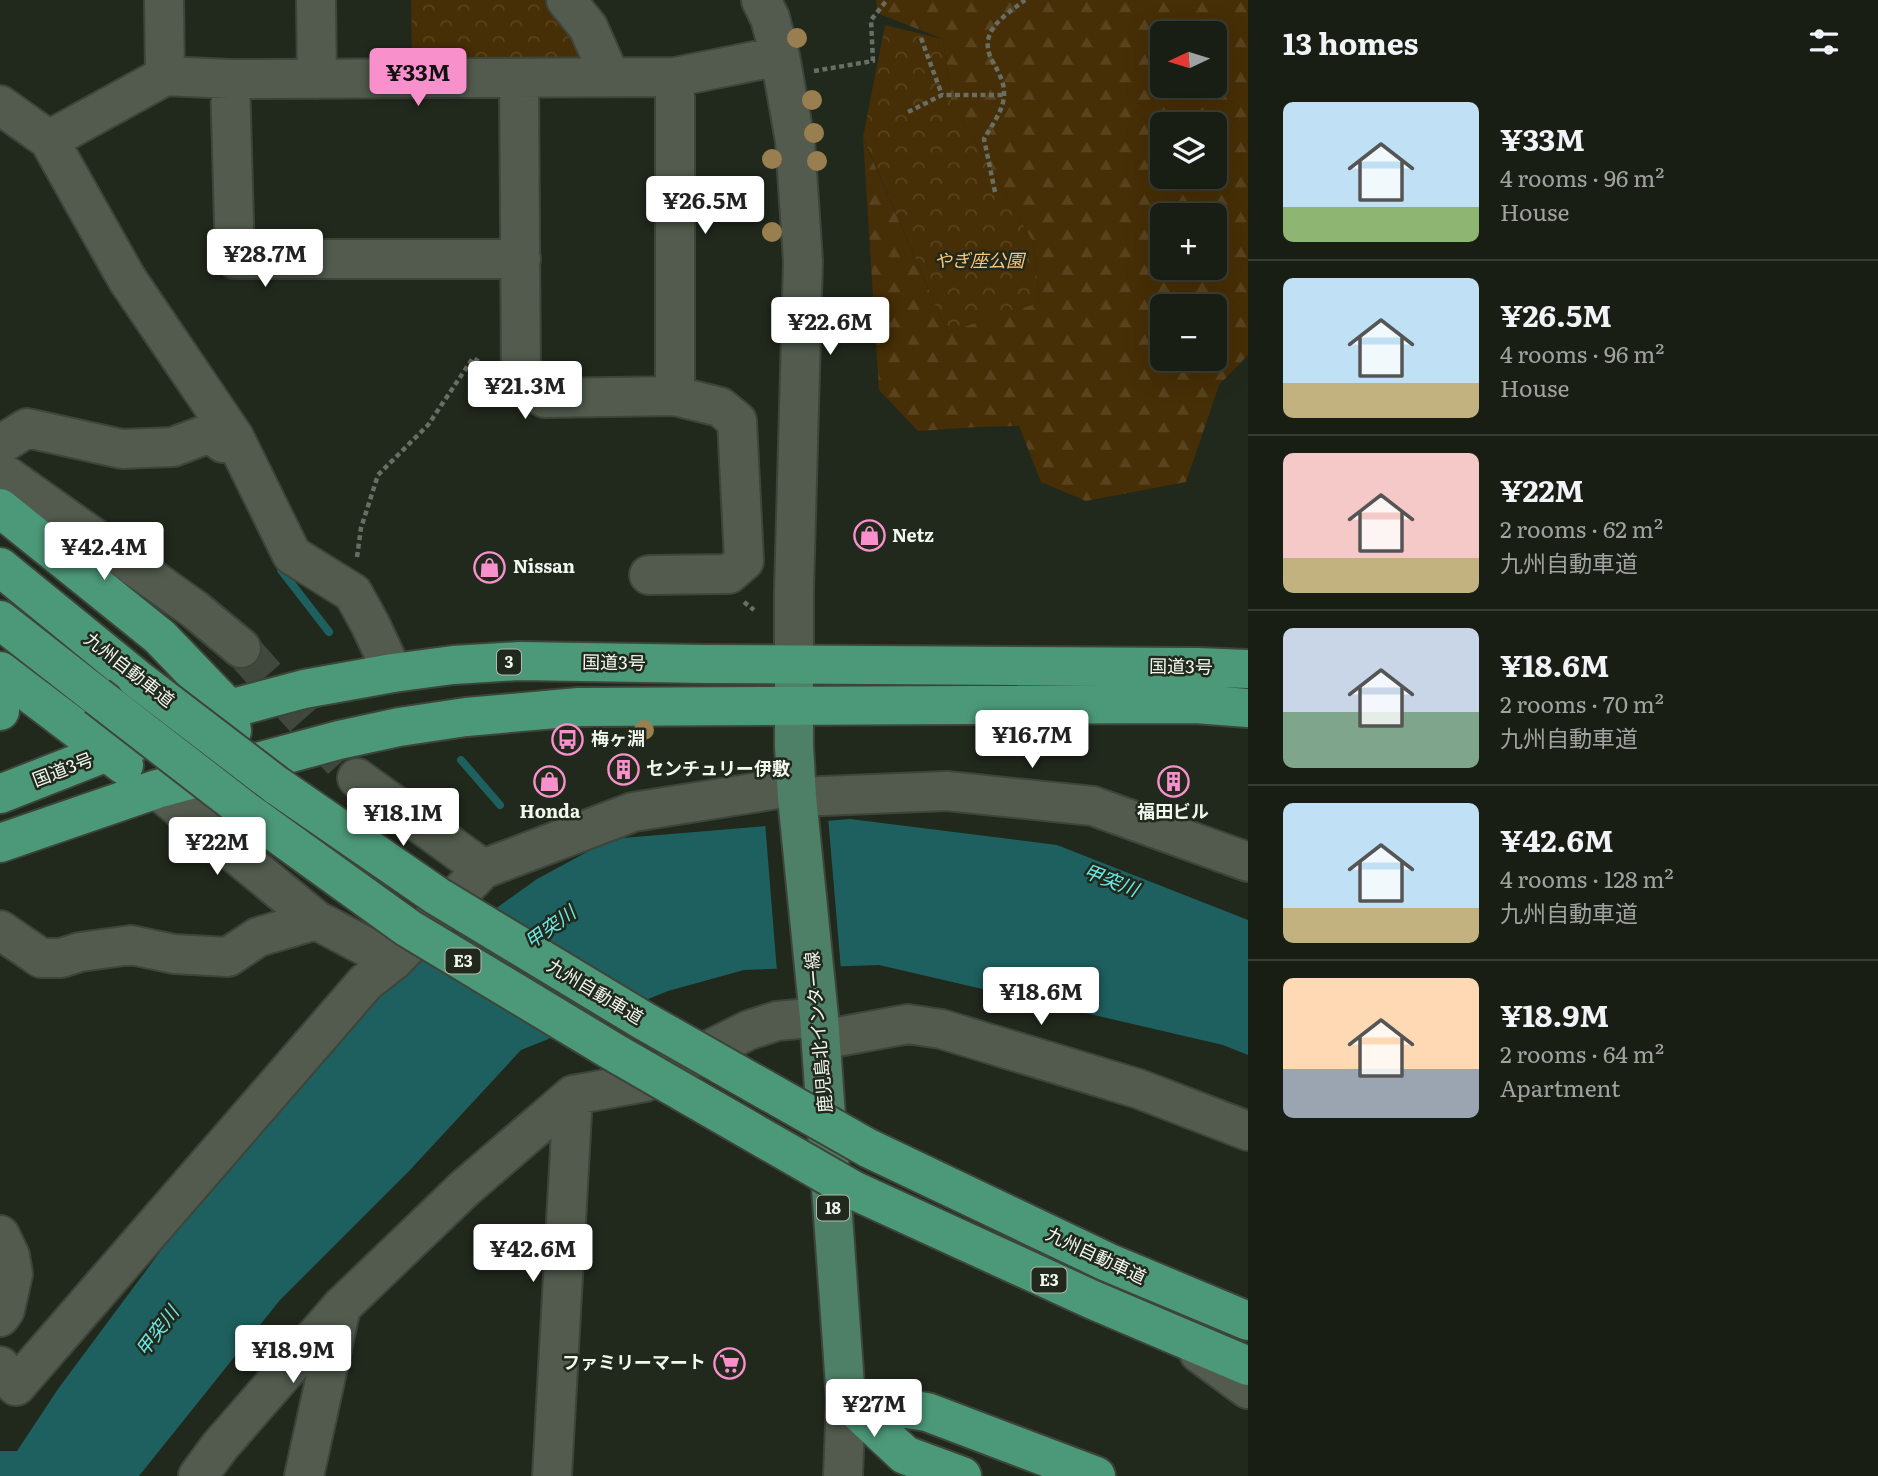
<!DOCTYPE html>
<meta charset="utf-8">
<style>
:root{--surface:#191e15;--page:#22271e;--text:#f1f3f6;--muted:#9fa2a0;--line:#373c34;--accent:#f890cc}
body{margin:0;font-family:Literata,"Noto Sans JP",serif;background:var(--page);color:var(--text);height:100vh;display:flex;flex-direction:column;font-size:26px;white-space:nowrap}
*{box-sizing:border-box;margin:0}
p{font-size:23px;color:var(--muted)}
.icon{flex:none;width:38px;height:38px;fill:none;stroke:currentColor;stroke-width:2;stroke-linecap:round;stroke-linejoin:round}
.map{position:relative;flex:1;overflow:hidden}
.drawer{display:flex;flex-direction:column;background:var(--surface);width:630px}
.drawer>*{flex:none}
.needle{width:46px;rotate:266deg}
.buttons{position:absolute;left:1150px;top:21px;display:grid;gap:14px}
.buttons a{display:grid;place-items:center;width:77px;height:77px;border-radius:10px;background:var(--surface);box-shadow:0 7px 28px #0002,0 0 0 2px var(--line);font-size:35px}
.price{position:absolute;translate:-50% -60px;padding:0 16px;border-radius:7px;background:#fff;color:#222;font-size:23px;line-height:46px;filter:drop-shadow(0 2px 4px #0008)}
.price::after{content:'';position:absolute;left:50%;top:42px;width:21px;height:16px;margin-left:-10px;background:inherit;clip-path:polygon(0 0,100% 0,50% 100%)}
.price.on{background:var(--accent);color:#111}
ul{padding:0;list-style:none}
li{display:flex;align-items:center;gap:21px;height:175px;padding:0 35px}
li+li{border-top:2px solid var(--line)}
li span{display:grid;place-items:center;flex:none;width:196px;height:140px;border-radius:10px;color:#555}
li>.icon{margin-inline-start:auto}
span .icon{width:84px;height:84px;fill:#fffc;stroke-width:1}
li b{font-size:30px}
h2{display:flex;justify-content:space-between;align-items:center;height:84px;padding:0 35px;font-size:30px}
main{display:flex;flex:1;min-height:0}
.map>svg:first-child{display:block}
.forest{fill:url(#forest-firs);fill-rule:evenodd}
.park{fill:url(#park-crowns)}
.water{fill:#1e605f}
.pier{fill:#21281c}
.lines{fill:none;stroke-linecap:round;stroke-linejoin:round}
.stream{stroke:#1e605f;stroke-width:8}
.minor-tunnel{stroke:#40473c;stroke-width:38;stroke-dasharray:38 19;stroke-linecap:butt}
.minor-casing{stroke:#3d443a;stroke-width:42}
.major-casing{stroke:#3d443a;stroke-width:42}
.highway-casing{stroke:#3d443a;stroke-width:42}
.path{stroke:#676e63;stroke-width:4.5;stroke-dasharray:5 3.5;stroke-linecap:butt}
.minor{stroke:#525b4d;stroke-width:38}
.major{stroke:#4e8067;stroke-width:38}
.highway{stroke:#4c9979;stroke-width:38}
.highway-bridge-casing{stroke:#3d443a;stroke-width:42;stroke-linecap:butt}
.highway-bridge{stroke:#4c9979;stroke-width:38}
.tree{fill:#997e50}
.labels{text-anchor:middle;stroke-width:5;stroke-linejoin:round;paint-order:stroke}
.shield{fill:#21281c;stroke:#b3b9b0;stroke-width:2}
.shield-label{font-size:16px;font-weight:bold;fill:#f1f7ef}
.park-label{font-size:18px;font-style:italic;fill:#fbc57b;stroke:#21281c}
.poi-label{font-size:18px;font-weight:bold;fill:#f1f7ef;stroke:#21281c;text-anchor:start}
.street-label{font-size:18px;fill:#f1f7ef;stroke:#21281c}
.water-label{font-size:19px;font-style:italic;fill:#6ce8e6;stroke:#21281c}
</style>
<main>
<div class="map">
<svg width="1248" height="1476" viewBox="0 0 1248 1476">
<defs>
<pattern id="forest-firs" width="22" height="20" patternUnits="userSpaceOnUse" patternTransform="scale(1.75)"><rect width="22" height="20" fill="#462e06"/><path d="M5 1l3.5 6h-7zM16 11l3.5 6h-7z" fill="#58431e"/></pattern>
<pattern id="park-crowns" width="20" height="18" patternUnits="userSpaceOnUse" patternTransform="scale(1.75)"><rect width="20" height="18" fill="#462e06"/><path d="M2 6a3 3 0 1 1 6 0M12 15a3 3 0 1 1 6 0" fill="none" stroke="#58431e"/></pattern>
</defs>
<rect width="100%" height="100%" fill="#21281c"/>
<path class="forest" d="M876,0H1248V355L1219,385L1186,482L1086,501L1041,482L1019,426L977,427L918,431L879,390L863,138L947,332L1039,302L1034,244L972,136L952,106L943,39L877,13ZM1162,33H1214V86H1162ZM1162,124H1214V177H1162ZM1162,215H1214V268H1162ZM1162,306H1214V359H1162Z"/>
<path class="park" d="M411,0H555L586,47L579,59L412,58Z
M885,25L943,39L952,106L972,136L1034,244L1039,303L947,332L863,137Z"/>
<path class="water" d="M850,819L1057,845L1248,920V1055L1223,1045L879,965L744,970L668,991L521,1050L410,1170L280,1300L139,1476H0V1451H17L58,1389L185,1218L382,990L537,879L611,839Z"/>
<path class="pier" d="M828,817L841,970L777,972L765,822Z"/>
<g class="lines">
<path class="stream" d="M281,570L329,632
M461,760L500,805"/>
<path class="minor-tunnel" d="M241,648L357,778"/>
<defs>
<path id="minor" d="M164,0L165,76
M316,0L317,79
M566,0L588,27L610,77
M761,0L770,18L780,56L795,141L803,261L794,590V665
M675,77V396
M519,78L521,385L545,398L675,396L720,407L737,421L744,561L729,574L649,575
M230,79L235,259H521
M0,105L49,140L127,279L234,437L292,555L353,593L370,624L393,673
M49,140L165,76L230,79L675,77L780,56
M0,445L27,428L122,449L173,447L210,433L223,443L234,437
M0,471L194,609L241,648
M357,778L483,869
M157,789L316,920
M797,797L947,791L1093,806L1248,862
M0,930L41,958H61L80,952L131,945L174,954L228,957L258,937L316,920L393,961
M821,1040L908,1024L941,1029L1139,1089L1248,1131
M0,1235L10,1256L13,1274L5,1310L0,1317
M1199,1353L1248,1389
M0,1366L16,1386L366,982L393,961L483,869L633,812L797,786
M198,1476L220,1446L341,1307L465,1188L573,1095L645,1082L749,1030L777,1021L819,1017
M304,1476L340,1312
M552,1476L573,1095
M843,1476L846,1400"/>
<path id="major" d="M794,665V746L797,797L819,1017L846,1400"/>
<path id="highway" d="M0,508L160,637L229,709L232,731
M0,567L136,678
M0,620L97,696
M0,671L124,765
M0,706V711
M0,794L107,752L229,709L304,689L393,673L453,665L519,661L706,664L1197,667L1248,669
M0,843L157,789L339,740L399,727L466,717L579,707L1195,704L1248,708
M868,1148L1107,1262L1248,1321
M853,1190L1093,1300L1248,1366
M846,1400L927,1412L1096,1476
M846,1400L905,1455L962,1476"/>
</defs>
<use href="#minor" class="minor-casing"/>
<use href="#major" class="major-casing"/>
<use href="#highway" class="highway-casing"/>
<path class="path" d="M921,38L942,95
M814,71L873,61L871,20L887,0
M908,112L942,95H1004
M995,192L984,139C991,126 1004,110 1004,95C1005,84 999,73 994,64C975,33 1003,17 1025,0
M357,557L361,528L378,475L428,425L473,358L488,367
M744,602L754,610"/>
<use href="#minor" class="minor"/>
<use href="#major" class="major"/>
<use href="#highway" class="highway"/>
<defs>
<path id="highway-bridge" d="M136,678L276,785L437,896L644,1021L868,1148
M97,696L247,812L408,928L617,1054L853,1190"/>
</defs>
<use href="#highway-bridge" class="highway-bridge-casing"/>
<use href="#highway-bridge" class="highway-bridge"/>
</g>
<g class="tree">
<circle cx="797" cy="38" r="10"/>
<circle cx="812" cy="100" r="10"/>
<circle cx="814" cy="133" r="10"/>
<circle cx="772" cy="159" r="10"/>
<circle cx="817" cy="161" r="10"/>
<circle cx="772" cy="232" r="10"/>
<circle cx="644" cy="730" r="10"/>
</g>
<defs>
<symbol id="shop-ring" viewBox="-11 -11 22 22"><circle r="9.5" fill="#21281c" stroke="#f890cc" stroke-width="1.5"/><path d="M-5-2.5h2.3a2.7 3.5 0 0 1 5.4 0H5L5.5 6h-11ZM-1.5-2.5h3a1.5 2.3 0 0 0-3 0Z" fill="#f890cc"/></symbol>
<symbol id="bus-ring" viewBox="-11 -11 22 22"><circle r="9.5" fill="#21281c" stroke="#f890cc" stroke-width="1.5"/><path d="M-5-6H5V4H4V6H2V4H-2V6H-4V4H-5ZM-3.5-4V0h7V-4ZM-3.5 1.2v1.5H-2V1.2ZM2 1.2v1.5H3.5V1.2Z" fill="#f890cc"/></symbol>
<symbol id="building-ring" viewBox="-11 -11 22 22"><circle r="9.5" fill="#21281c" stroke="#f890cc" stroke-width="1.5"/><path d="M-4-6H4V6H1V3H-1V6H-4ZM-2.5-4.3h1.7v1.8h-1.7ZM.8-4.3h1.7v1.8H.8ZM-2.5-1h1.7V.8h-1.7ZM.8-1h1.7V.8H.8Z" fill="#f890cc"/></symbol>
<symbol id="supermarket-ring" viewBox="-11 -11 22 22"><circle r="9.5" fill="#21281c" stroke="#f890cc" stroke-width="1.5"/><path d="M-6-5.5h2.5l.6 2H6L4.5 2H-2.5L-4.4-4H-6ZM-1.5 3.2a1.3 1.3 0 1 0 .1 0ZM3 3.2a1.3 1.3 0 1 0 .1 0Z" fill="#f890cc"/></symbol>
</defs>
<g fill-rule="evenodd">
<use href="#shop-ring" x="852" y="518" width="35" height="35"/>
<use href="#shop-ring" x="472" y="550" width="35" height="35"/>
<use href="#bus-ring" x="550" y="722" width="35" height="35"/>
<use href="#building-ring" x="606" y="752" width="35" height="35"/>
<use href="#shop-ring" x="532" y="764" width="35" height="35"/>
<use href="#building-ring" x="1156" y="764" width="35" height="35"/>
<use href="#supermarket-ring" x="712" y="1346" width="35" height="35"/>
</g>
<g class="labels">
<g class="shield">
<rect x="497" y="649.5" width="24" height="25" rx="5"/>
<rect x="445.5" y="948.5" width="35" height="25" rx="5"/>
<rect x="817" y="1195.5" width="32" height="25" rx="5"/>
<rect x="1031.5" y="1267.5" width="35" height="25" rx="5"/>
</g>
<g class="shield-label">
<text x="509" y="668">3</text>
<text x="463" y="967">E3</text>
<text x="833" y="1214">18</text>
<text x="1049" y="1286">E3</text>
</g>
<g class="park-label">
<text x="979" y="267">やぎ座公園</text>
</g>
<g class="poi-label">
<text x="892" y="542">Netz</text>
<text x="513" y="573">Nissan</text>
<text x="591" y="745">梅ヶ淵</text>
<text x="646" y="775">センチュリー伊敷</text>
<text x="550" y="818" text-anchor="middle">Honda</text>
<text x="1173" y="818" text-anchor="middle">福田ビル</text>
<text x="706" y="1369" text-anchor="end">ファミリーマート</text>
</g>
<g class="street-label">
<text transform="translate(614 663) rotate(1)" y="6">国道3号</text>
<text transform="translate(1181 667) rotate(1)" y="6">国道3号</text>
<text transform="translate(129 670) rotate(38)" y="6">九州自動車道</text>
<text transform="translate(63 770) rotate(-21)" y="6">国道3号</text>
<text transform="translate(595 992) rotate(31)" y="6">九州自動車道</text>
<text transform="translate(819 1032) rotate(-95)" y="6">鹿児島北インター線</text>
<text transform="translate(1096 1256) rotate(25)" y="6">九州自動車道</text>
</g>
<g class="water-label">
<text transform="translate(1111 880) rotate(21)" y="7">甲突川</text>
<text transform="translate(550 927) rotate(-36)" y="7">甲突川</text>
<text transform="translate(157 1331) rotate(-53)" y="7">甲突川</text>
</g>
</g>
</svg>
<div class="buttons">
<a><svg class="needle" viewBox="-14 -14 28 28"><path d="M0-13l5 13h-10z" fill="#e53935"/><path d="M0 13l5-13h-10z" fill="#9fa2a0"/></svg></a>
<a><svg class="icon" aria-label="layers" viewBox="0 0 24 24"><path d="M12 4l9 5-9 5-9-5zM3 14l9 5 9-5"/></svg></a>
<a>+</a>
<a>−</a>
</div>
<b class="price on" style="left:418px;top:108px">¥33M</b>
<b class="price" style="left:705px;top:236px">¥26.5M</b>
<b class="price" style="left:265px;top:289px">¥28.7M</b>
<b class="price" style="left:830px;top:357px">¥22.6M</b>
<b class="price" style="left:525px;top:421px">¥21.3M</b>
<b class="price" style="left:104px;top:582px">¥42.4M</b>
<b class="price" style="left:1032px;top:770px">¥16.7M</b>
<b class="price" style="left:403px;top:848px">¥18.1M</b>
<b class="price" style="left:217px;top:877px">¥22M</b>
<b class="price" style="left:1041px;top:1027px">¥18.6M</b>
<b class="price" style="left:533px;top:1284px">¥42.6M</b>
<b class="price" style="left:293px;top:1385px">¥18.9M</b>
<b class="price" style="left:874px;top:1439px">¥27M</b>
</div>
<section class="drawer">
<h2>13 homes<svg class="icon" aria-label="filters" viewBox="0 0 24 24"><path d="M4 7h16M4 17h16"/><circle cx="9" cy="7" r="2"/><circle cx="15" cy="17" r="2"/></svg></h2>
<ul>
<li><span style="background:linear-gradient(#bfe0f5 75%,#8fb573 0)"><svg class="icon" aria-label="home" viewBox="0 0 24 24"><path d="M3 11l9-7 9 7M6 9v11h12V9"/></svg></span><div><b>¥33M</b><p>4 rooms · 96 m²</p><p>House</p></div></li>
<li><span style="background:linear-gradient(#bfe0f5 75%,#c2b280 0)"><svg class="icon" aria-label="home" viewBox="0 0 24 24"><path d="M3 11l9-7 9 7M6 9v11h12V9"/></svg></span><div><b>¥26.5M</b><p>4 rooms · 96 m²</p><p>House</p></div></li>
<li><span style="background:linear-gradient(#f6c9c9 75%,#c2b280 0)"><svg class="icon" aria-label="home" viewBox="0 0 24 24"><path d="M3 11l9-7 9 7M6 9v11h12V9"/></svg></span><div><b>¥22M</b><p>2 rooms · 62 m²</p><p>九州自動車道</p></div></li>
<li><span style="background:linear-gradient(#c9d6e8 60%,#7fa58c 0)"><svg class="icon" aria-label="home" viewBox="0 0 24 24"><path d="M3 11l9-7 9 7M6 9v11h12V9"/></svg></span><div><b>¥18.6M</b><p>2 rooms · 70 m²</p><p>九州自動車道</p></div></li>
<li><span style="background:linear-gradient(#bfe0f5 75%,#c2b280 0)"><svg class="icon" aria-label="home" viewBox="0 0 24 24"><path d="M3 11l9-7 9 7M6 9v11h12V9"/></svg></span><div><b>¥42.6M</b><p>4 rooms · 128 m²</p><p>九州自動車道</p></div></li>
<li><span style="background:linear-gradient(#ffd9b3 65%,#9aa5b1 0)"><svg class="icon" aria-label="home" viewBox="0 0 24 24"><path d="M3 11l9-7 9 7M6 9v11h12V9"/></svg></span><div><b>¥18.9M</b><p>2 rooms · 64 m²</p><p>Apartment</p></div></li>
</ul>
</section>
</main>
